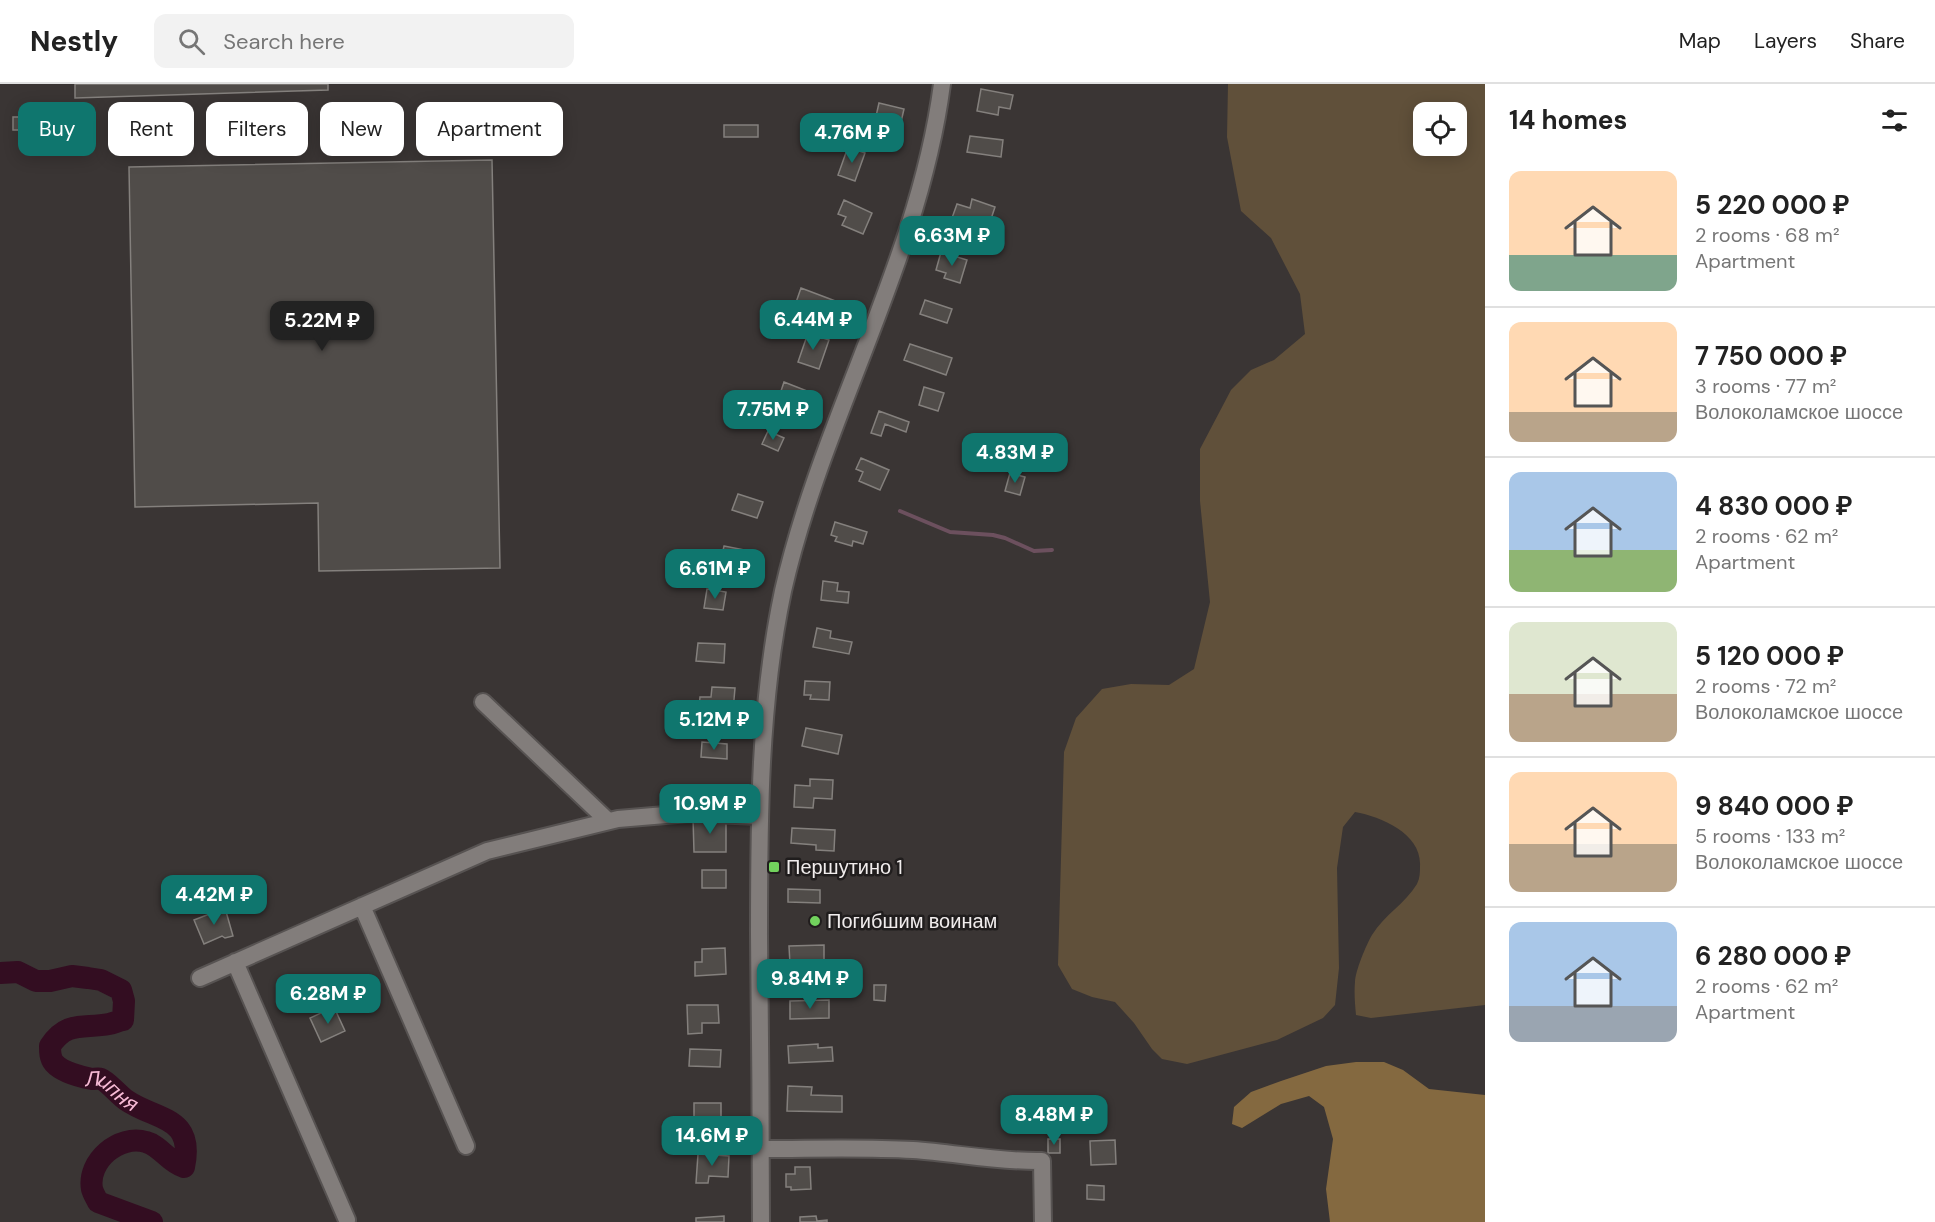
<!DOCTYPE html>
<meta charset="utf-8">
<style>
:root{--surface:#fff;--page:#f2f2f2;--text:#222;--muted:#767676;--line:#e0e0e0;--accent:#0f766e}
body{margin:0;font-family:"DM Sans",sans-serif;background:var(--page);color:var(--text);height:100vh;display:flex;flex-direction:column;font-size:22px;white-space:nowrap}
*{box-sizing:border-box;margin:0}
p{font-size:20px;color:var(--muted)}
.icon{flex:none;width:33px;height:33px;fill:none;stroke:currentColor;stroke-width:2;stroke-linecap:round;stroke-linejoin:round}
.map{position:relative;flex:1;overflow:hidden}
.panel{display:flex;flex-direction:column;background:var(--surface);width:450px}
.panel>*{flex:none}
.guide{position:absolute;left:18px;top:18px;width:570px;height:54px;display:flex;gap:12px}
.fabs{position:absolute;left:1413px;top:18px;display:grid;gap:12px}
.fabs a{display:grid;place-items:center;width:54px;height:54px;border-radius:12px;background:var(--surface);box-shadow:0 3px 15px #0003;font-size:30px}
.price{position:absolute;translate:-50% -51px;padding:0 14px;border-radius:12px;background:var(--accent);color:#fff;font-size:20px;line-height:39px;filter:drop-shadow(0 2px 3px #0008)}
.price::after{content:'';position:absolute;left:50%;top:36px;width:18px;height:14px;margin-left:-9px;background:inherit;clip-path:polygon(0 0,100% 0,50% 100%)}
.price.selected{background:#222;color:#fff}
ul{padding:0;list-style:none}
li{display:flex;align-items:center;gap:18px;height:150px;padding:0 24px}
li+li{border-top:2px solid var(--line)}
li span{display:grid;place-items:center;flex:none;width:168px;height:120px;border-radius:12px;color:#555}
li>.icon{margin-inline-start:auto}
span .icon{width:72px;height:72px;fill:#fffc;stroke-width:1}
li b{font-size:26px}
h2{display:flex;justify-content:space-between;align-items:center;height:72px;padding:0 24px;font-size:26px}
.chip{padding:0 21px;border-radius:12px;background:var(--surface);box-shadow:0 3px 15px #0003;font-size:21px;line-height:54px}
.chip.selected{background:var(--accent);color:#fff}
header{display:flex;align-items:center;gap:36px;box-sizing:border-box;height:84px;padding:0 30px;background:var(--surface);border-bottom:2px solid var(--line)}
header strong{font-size:28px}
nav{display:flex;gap:33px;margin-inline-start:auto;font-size:21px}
.search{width:420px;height:54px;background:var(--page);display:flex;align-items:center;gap:15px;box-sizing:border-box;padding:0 21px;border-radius:12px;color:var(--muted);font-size:22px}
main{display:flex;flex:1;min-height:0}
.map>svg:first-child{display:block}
.green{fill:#60503a;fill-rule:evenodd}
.forest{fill:#846940}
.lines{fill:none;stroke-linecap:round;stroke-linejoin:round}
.stream{stroke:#6c505e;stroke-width:4}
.river{stroke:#330d21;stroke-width:22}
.building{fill:#504c49;stroke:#84807d;stroke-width:1.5}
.minor-casing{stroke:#575352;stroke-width:20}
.minor{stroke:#827d7b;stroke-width:16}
.poi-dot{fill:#72d25d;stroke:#201d1d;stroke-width:2}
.labels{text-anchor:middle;stroke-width:5;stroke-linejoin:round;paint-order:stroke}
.poi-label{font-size:20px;fill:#f0ecec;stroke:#201d1d;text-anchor:start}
.water-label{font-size:21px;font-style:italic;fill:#f7bad5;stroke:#201d1d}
</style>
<header>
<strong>Nestly</strong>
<div class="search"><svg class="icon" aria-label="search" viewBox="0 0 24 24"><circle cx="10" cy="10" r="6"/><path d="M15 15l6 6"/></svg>Search here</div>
<nav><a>Map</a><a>Layers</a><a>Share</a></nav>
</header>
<main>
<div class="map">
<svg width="1485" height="1138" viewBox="0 0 1485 1138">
<rect width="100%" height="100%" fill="#3a3534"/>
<path class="green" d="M1228,0H1485V921L1371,934L1356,931C1355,920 1354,909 1355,898C1355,888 1366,861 1372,851C1384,831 1405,820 1417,800C1420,794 1420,788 1420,782C1422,750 1382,733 1355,728L1343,743L1337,784L1339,884L1335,921L1323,934L1277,956L1187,980L1162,975L1152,965L1134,939L1115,918L1092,913L1072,905L1058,881L1064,668L1076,634L1102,605L1131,600L1169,601L1194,585L1210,518L1200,417V365L1231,306L1251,286L1274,276L1305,250L1300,210L1271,154L1241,127L1227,53ZM1424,28H1456V62H1424Z"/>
<path class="forest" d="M1356,978H1384L1403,986L1429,1005L1485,1011V1138H1330L1326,1105L1333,1055L1324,1023L1309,1012L1281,1020L1242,1044L1232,1040L1234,1023L1251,1008L1281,997L1326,982Z"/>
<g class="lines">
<path class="stream" d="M900,427L950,448L993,451L1005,454L1034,467L1052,466"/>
<path class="river" id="s1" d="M0,889L18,888L36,897H50L72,892L88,894L101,896L121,906L124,917L123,936C118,937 114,939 109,940C84,945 67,936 50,962C50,968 50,974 54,979C62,988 81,993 92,995C95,995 98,994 101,995C107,997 119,1011 126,1016C156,1037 195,1031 184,1083C168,1078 161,1062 146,1058C119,1050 87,1077 92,1105C93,1109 96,1114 98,1118L152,1138"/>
</g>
<path class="building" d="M75,0H328V6L75,14Z
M981,5L1013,11L1010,25L999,23L998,31L977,27Z
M879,19L904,25L898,51L885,48L884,52L872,50Z
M13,33H25V46H13Z
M843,33L869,36L868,50L842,47Z
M724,41H758V53H724Z
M970,52L1003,56L1001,73L967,68Z
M848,63L865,69L855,97L838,91Z
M492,76L500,484L319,487L318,419L135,423L129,83Z
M972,115L995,123L989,141L979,138L978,143L952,134L957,120L970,124Z
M844,116L872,129L863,150L842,141L846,133L838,130Z
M941,168L967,176L960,199L944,194L946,189L936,186Z
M801,204L838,218L832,233L809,224L806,232L793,227Z
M925,216L952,225L947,239L920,230Z
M808,249L829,256L819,285L798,278Z
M910,260L952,274L946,291L904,276Z
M784,298L812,309L806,326L778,316Z
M924,303L944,309L938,327L919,321Z
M879,327L909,338L906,348L885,340L881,352L871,349Z
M768,347L784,354L778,367L762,360Z
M861,374L889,386L880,406L859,397L863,388L856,385Z
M1010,389L1025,393L1020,411L1005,407Z
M738,410L763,418L757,434L732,426Z
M835,438L867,448L863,460L853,457L852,462L835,457L837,453L831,451Z
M724,462L750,467L747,485L720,480Z
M823,497L838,499L837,507L849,508L848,519L821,516Z
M707,505L726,508L723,526L704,524Z
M817,544L831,547L830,554L852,558L849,570L813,563Z
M698,559L725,560L724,579L696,577Z
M805,597L830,598L829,616L810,615L811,611H804Z
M712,603L735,604L733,627L699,624L700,613H711Z
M806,644L842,651L838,670L802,662Z
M702,658L727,660V675L701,673Z
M810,695L833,696L832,715L814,714L813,724L794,723L795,701L810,702Z
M707,707L728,708V724H707Z
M693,734H726V768H694Z
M792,744L835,746L834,767L816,766V761L791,759Z
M702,786H726V804H702Z
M788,805L820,806V819L788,818Z
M225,824L233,852L225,854L222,852L204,860L194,836Z
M824,861V879L790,880L789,862Z
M725,864L726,890L695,892V878H702V865Z
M874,901H886L885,917L874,916Z
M829,916V934L790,935V917Z
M687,921H718L719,939H702V949L688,950Z
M334,923L345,947L321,958L310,934Z
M818,960V964L832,963L833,977L789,979L788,962Z
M690,965L721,966L720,983L689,982Z
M788,1002L812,1003L811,1011L842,1012V1028L787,1027Z
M694,1019H721V1033H694Z
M1048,1055H1060V1069H1048Z
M1115,1056L1116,1080L1091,1081L1090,1057Z
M698,1070L729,1072L728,1093L709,1092L708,1099H696Z
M795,1083H810L811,1105L791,1106V1103H786V1090H795Z
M1087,1101L1104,1102V1116L1087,1115Z
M724,1132V1138H696V1134Z
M816,1132L817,1137L827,1136V1138H800V1133Z"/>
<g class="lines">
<defs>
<path id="minor" d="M483,618L608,737
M362,822L466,1062
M235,878L347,1136
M200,894L487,767L618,735L689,729L759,732
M761,1065C812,1065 862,1063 913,1066C956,1069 999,1078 1042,1077L1043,1138
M761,1138C761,1042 760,947 759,851C759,736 759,620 783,507C822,334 919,177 942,0"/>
</defs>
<use href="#minor" class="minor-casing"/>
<use href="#minor" class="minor"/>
</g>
<g class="poi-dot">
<rect x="768" y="777" width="12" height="12" rx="3"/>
<circle cx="815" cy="837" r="6"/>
</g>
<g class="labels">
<g class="poi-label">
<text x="786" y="790">Першутино 1</text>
<text x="827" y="844">Погибшим воинам</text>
</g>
<g class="water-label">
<text dy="7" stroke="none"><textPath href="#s1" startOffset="321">Липня</textPath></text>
</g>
</g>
</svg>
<div class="fabs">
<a><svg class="icon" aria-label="locate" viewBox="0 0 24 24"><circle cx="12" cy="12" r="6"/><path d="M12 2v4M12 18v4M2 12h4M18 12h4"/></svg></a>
</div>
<b class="price" style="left:852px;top:80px">4.76M ₽</b>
<b class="price" style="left:952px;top:183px">6.63M ₽</b>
<b class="price" style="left:813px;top:267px">6.44M ₽</b>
<b class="price selected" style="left:322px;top:268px">5.22M ₽</b>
<b class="price" style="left:773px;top:357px">7.75M ₽</b>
<b class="price" style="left:1015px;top:400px">4.83M ₽</b>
<b class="price" style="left:715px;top:516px">6.61M ₽</b>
<b class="price" style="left:714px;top:667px">5.12M ₽</b>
<b class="price" style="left:710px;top:751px">10.9M ₽</b>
<b class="price" style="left:214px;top:842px">4.42M ₽</b>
<b class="price" style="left:810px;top:926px">9.84M ₽</b>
<b class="price" style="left:328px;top:941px">6.28M ₽</b>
<b class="price" style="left:1054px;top:1062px">8.48M ₽</b>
<b class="price" style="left:712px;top:1083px">14.6M ₽</b>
<div class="guide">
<a class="chip selected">Buy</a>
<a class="chip">Rent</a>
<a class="chip">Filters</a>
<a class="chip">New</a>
<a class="chip">Apartment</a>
</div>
</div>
<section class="panel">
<h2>14 homes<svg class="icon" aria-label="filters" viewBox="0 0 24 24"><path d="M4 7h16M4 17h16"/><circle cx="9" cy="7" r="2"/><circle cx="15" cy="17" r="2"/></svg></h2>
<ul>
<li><span style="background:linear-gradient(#ffd9b3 70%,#7fa58c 0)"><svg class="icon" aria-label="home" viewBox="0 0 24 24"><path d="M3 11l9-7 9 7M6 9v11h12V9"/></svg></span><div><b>5 220 000 ₽</b><p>2 rooms · 68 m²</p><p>Apartment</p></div></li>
<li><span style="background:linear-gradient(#ffd9b3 75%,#b9a48a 0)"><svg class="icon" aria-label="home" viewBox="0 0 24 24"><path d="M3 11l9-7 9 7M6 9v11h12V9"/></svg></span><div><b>7 750 000 ₽</b><p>3 rooms · 77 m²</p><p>Волоколамское шоссе</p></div></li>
<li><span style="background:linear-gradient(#a9c7e8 65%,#8fb573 0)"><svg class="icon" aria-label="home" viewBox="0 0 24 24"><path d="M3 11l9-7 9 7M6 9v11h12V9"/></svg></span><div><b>4 830 000 ₽</b><p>2 rooms · 62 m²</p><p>Apartment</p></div></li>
<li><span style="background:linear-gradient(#dfe7d0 60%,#b9a48a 0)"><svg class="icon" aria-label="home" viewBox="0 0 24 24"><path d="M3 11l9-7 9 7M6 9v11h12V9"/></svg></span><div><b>5 120 000 ₽</b><p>2 rooms · 72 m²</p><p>Волоколамское шоссе</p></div></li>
<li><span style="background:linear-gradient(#ffd9b3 60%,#b9a48a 0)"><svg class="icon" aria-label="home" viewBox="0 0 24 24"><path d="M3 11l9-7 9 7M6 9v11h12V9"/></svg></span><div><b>9 840 000 ₽</b><p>5 rooms · 133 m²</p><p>Волоколамское шоссе</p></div></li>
<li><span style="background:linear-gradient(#a9c7e8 70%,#9aa5b1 0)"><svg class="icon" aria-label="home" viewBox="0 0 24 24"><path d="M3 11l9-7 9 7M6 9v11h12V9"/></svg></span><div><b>6 280 000 ₽</b><p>2 rooms · 62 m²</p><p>Apartment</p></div></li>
</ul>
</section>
</main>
